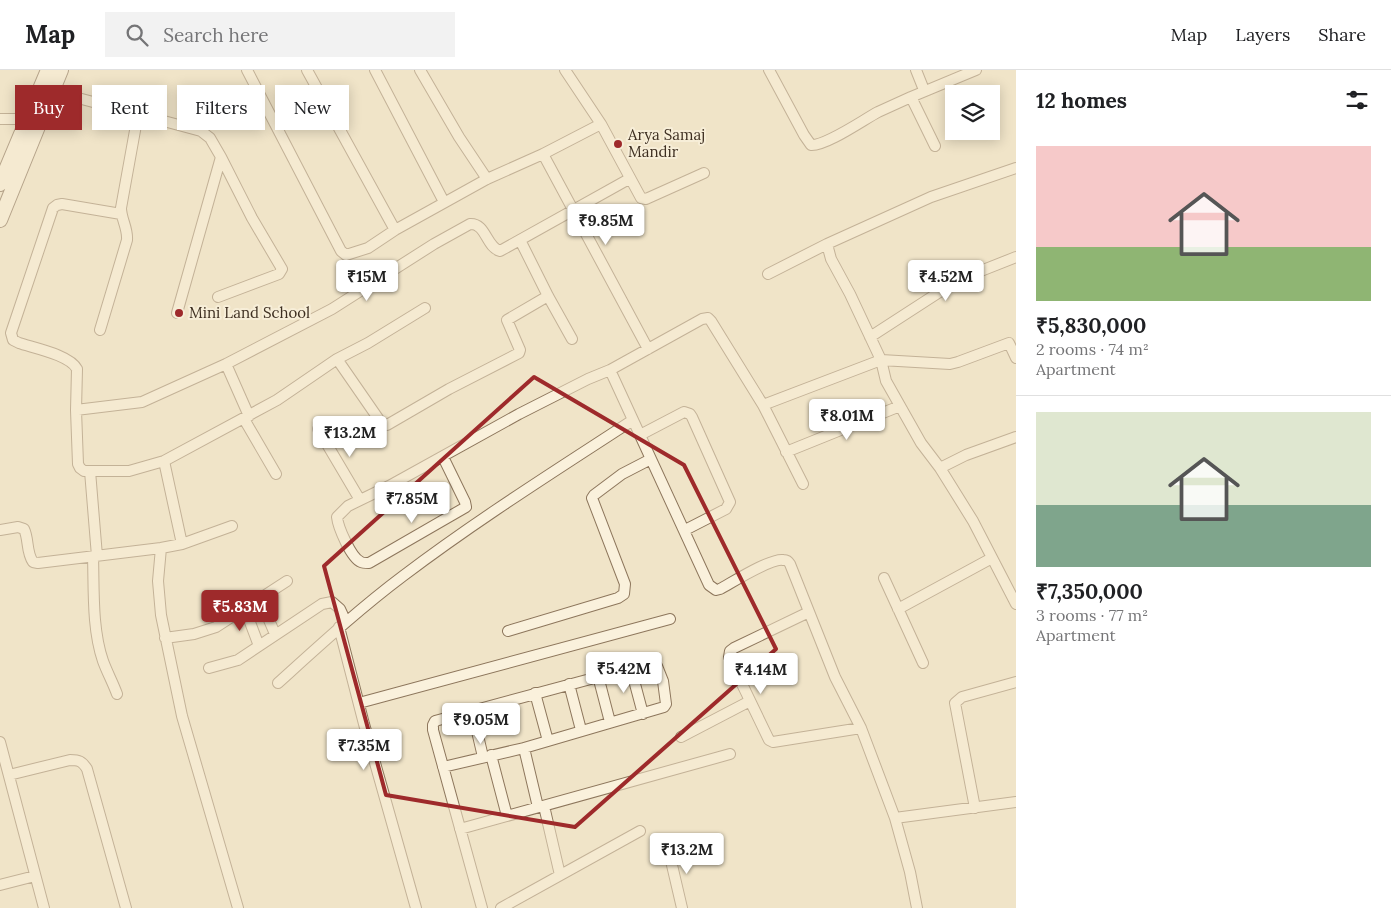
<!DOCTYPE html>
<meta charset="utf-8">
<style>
:root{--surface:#fff;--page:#f2f2f2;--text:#202124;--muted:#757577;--line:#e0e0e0;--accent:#9e2a2b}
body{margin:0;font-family:Lora,serif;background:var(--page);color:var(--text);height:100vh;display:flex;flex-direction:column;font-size:19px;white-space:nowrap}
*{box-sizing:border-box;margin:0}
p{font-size:16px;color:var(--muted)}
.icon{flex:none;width:28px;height:28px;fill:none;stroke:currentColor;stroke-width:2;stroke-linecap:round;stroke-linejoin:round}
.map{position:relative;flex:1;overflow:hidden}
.sheet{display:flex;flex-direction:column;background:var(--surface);width:375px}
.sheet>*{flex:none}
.top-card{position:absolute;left:15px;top:15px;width:475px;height:45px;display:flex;gap:10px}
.fabs{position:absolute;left:945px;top:15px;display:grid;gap:10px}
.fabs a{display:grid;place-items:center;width:55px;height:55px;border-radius:0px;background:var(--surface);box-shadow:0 2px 12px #0003;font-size:25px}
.price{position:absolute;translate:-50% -42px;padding:0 11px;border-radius:5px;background:#fff;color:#222;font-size:16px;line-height:32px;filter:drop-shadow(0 1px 2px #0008)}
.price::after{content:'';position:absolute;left:50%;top:30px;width:15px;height:11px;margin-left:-8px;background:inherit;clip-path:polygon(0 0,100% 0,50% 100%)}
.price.active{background:var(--accent);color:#fff}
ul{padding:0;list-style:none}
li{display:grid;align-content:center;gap:10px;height:265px;padding:0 20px}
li+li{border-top:1px solid var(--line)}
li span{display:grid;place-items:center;height:155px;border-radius:0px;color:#555}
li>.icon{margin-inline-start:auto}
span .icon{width:90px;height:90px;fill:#fffc;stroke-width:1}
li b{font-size:21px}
h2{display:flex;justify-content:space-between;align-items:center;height:60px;padding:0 20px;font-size:21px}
.chip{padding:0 18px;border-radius:0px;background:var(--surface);box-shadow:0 2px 12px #0003;font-size:18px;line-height:45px}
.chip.active{background:var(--accent);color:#fff}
header{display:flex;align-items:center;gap:30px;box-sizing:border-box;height:70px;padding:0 25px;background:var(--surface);border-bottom:1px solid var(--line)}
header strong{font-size:24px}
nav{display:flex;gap:28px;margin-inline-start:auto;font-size:18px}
.search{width:350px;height:45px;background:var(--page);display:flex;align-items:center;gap:12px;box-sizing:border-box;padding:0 18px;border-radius:0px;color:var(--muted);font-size:19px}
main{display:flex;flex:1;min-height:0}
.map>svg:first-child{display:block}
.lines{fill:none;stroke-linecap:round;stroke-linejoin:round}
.minor-casing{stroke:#8d765c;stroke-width:12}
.secondary-casing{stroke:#6f573f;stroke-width:16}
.minor{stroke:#faf1dc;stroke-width:10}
.secondary{stroke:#faf1dc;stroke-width:14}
.marked{fill:none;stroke:#9e2a2b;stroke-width:4;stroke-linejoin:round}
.poi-dot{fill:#9e2a2b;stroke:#f7eed8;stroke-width:2}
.labels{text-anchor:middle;stroke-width:4;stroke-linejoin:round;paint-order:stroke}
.poi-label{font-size:15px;fill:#3d2e20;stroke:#f7eed8;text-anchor:start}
</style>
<header>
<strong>Map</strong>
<div class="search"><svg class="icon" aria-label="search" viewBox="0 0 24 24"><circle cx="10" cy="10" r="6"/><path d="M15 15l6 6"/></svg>Search here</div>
<nav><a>Map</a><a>Layers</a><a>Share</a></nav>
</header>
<main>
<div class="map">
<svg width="1016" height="838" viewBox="0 0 1016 838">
<rect width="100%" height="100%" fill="#f0e4c8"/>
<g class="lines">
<defs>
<path id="minor" d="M247,0L341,181L346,185L368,178L395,160L487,109L543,84L601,54
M307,0L395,160
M375,0L444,132
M420,0L459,67L487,109
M565,0L601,54L641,128L646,129L704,103
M769,0L804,65L811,75C826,76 863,50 878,42C889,37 900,32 911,27L935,76
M916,0L924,20
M52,21L201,61L210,68L221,87
M911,27L976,0
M0,49H28
M543,84L648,279
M121,144L62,134L57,135L53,138L11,263L13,270L19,273C34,278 70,285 77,299L76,340L78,394L80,398L84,401H129L164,391L277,330L337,289L368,273L425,238
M520,170L548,226L572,269
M827,174L831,189L850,224L881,290L886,311L921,373L940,398L973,451L1016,534
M768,204L827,174L931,127L1016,98
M177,243L221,87L252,148L282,199L279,204L218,227
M100,260L127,170C128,158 121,149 121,138L138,44
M870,267L958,210L1016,187
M337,289L382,354L387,355L449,319L519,283L520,280L507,250L548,226
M226,294L249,346
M610,300L702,249L708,248L711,251L763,335L881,290L950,294L958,292L1009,273L1016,288
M763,335L803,414
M76,340L142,332L226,294L332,239L434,174L470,154C486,153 486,177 500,181L629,109
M244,349L276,404
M318,359L360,430
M640,365L684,342L690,344L692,347L730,432L726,439L685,460
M786,382L900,336
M443,387L465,432L466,437L369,493C366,493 363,493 361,492C351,488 338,457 337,447L348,436L389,416L519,344L588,309L610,300L709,515L716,520L720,519C733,512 771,488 783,490C787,490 788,491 790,494L835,607L861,658L895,748L910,802L917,838
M164,391L182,474
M940,398L966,385L1016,367
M90,401L97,486
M0,460L18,457L24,459C29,469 26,482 33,492L38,493L161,478L182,474L232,456
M161,478L158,511L161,545L182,646L238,838
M93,486C94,520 92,559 103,591C107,602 113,613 117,624
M884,508L923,593
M260,529L275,564
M245,539L259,576
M898,539L992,488
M809,542L734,578L730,581L729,587L769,670L773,672L861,658
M339,557L364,654L416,838
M508,561L618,528L624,524L625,514L592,428L594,425L622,404L651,389
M165,568L194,564L216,557L287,511
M209,598L238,590L322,534L332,532L340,539L346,552
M631,599L643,644
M598,606L610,652
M278,613C319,576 359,539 403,506C477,450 555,401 633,350
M569,614L581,660
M535,623L548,671
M359,633L670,549
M472,640L483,687
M681,667L750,631
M0,672L44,838
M491,685L507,746
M443,697L524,678
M9,705L70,690C79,690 82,691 87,699L126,838
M544,736L560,805
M975,738L955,633L962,627L1016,612
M895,748L1016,732
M460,759L730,684
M668,778L682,838
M0,815L35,806
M482,838L433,660V655L435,651L609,604L651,594L657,596L663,611L666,634L664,637L524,678L538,737
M501,838L640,761"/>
<path id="secondary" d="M0,114L48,0
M0,150L61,0"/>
</defs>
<use href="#minor" class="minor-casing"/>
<use href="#secondary" class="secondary-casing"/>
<use href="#minor" class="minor"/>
<use href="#secondary" class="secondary"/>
</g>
<path d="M0 0H1016V838H0ZM534,307L684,395L776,579L575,757L386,725L324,496Z" fill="#f0e4c8" fill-opacity=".55" fill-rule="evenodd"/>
<path class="marked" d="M534,307L684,395L776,579L575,757L386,725L324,496Z"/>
<g class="poi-dot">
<circle cx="618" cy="74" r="5"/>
<circle cx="179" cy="243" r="5"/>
</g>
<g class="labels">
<g class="poi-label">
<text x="628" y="70">Arya Samaj<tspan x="628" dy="17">Mandir</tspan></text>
<text x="189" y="248">Mini Land School</text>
</g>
</g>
</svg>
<div class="fabs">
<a><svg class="icon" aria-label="layers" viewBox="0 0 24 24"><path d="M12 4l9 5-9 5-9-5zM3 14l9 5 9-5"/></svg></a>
</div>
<b class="price" style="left:606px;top:176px">₹9.85M</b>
<b class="price" style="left:367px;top:232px">₹15M</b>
<b class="price" style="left:946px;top:232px">₹4.52M</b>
<b class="price" style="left:847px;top:371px">₹8.01M</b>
<b class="price" style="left:350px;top:388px">₹13.2M</b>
<b class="price" style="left:412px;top:454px">₹7.85M</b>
<b class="price active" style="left:240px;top:562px">₹5.83M</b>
<b class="price" style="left:624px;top:624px">₹5.42M</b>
<b class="price" style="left:761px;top:625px">₹4.14M</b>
<b class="price" style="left:481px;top:675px">₹9.05M</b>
<b class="price" style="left:364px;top:701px">₹7.35M</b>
<b class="price" style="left:687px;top:805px">₹13.2M</b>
<div class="top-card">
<a class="chip active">Buy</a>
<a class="chip">Rent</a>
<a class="chip">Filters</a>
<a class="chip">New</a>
</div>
</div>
<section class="sheet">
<h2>12 homes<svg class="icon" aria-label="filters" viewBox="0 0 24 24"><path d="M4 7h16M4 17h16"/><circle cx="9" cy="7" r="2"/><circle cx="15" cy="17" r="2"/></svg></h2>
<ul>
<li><span style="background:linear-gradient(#f6c9c9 65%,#8fb573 0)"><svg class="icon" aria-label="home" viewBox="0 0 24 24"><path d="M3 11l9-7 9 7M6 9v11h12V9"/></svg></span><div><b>₹5,830,000</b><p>2 rooms · 74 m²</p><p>Apartment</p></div></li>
<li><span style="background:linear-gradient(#dfe7d0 60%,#7fa58c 0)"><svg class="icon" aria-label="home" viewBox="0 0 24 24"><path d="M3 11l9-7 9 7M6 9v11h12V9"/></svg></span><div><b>₹7,350,000</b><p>3 rooms · 77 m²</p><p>Apartment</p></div></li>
</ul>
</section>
</main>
